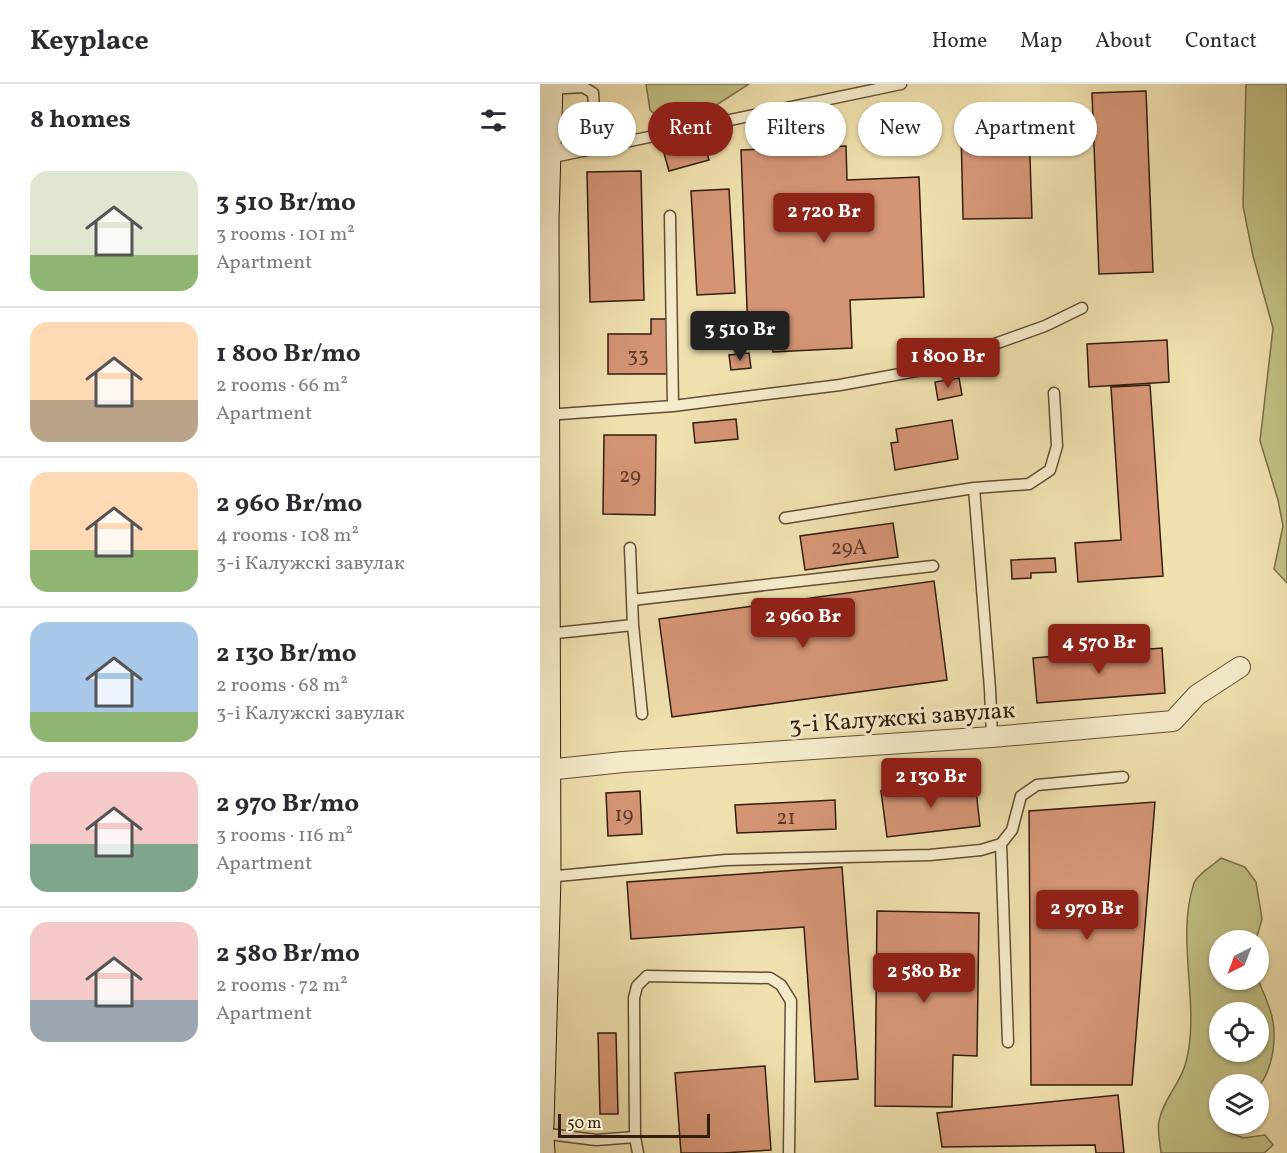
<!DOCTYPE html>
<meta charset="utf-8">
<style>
:root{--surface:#fff;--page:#f7f7f7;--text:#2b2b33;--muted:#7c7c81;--line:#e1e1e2;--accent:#8f2418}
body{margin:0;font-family:Vollkorn,serif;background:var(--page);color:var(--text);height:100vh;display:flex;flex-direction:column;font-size:22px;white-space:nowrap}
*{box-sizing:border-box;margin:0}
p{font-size:20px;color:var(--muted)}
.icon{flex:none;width:33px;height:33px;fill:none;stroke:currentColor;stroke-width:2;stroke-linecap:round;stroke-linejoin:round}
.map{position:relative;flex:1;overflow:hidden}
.side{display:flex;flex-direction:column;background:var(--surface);width:540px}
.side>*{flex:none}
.top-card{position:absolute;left:18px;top:18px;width:570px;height:54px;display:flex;gap:12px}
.needle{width:39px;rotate:222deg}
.controls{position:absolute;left:669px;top:846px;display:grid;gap:12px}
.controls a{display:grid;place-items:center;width:60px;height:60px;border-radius:50%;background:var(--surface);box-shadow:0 2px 4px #0004;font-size:30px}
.scale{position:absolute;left:18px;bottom:15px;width:152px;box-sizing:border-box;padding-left:6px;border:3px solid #321d0e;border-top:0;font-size:16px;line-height:21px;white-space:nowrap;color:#321d0e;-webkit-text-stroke:4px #f5ebca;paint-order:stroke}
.price{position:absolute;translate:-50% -51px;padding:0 14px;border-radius:6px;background:var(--accent);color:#fff;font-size:20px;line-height:39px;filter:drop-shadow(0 2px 3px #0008)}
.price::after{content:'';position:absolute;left:50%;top:36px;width:18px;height:14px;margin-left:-9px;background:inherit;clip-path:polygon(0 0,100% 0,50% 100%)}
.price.current{background:#222;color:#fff}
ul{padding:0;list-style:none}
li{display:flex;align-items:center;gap:18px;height:150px;padding:0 30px}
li+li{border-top:2px solid var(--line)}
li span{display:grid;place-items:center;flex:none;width:168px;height:120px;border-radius:18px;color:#555}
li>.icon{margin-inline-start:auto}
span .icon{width:72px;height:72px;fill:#fffc;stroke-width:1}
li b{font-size:26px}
h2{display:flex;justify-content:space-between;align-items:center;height:72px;padding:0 30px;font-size:26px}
.tag{padding:0 21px;border-radius:27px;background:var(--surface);box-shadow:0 2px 4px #0004;font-size:21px;line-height:54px}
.tag.current{background:var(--accent);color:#fff}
header{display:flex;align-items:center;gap:36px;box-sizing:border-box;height:84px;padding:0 30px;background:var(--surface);border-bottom:2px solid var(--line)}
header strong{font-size:28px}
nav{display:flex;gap:33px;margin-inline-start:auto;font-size:21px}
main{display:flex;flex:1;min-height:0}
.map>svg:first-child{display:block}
.green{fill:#c1c084;stroke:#7a6e49;stroke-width:1.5;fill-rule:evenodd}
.building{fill:#d59575;stroke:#321d0e;stroke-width:1.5}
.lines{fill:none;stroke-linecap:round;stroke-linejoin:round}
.lane-casing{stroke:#614e36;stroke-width:13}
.street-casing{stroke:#614e36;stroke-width:22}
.secondary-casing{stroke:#321d0e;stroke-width:29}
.lane{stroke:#f5ebca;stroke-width:10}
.street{stroke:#f5ebca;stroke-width:20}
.secondary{stroke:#f5ebca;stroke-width:27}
.labels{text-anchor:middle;stroke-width:6;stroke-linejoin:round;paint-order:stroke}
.number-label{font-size:21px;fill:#5b3b28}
.street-label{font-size:24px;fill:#321d0e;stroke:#f5ebca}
</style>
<header>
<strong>Keyplace</strong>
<nav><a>Home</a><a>Map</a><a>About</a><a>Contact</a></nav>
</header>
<main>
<section class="side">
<h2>8 homes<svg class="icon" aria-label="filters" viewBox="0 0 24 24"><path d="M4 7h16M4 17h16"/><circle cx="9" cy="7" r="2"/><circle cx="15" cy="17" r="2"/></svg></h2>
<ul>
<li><span style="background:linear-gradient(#dfe7d0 70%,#8fb573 0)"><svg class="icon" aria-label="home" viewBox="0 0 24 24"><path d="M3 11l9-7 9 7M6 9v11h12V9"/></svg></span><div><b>3 510 Br/mo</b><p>3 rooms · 101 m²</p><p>Apartment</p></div></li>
<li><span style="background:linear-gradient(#ffd9b3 65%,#b9a48a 0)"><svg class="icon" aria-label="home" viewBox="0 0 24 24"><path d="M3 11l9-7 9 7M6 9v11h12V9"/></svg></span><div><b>1 800 Br/mo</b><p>2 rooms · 66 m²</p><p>Apartment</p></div></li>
<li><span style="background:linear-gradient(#ffd9b3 65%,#8fb573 0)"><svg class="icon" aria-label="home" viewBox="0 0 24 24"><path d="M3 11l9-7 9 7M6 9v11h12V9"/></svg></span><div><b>2 960 Br/mo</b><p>4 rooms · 108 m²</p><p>3-і Калужскі завулак</p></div></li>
<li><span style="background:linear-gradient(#a9c7e8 75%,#8fb573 0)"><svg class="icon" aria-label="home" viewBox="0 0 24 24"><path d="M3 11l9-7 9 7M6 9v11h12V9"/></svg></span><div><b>2 130 Br/mo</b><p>2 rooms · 68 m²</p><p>3-і Калужскі завулак</p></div></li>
<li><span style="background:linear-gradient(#f6c9c9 60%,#7fa58c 0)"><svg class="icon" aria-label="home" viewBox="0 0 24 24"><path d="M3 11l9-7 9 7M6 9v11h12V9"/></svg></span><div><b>2 970 Br/mo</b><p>3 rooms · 116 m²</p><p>Apartment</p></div></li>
<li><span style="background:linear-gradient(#f6c9c9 65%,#9aa5b1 0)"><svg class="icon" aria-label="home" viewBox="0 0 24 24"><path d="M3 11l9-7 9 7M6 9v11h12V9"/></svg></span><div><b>2 580 Br/mo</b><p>2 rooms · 72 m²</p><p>Apartment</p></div></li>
</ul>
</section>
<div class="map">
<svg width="747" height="1069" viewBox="0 0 747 1069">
<rect width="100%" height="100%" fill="#efe0ad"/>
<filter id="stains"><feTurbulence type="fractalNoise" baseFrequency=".00333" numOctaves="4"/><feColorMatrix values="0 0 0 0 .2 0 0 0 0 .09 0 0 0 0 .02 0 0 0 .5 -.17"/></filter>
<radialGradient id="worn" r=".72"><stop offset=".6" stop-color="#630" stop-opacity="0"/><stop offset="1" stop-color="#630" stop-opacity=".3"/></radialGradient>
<path class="green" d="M106,0H209L178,20L125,39L110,26Z
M706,0H747V499L734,485L743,442L738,416L720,357L733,244L713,172L703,122Z
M681,774L705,783L716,798L722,835L716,856H680V896H718C722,905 727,916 730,926C738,949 734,983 719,1002L680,1000V1040H687L688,1048L703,1054L725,1051L733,1061L724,1069H621C620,1059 617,1046 619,1037C623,1015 641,999 646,978C661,920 635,857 654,799C657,790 674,781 681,774ZM718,928V968H680V928Z"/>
<path class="building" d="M606,7L613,188L559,190L552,9Z
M489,44L492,134L423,135L421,45Z
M162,50L169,76L129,87L122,62Z
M306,62L307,96L379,93L384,213L310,216L312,264L233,268L232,249L208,250L201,66Z
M101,87L104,216L50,218L47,88Z
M189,105L195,209L157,211L151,107Z
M111,235H128L129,290H68V250H111Z
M627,256L629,298L549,303L547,260Z
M209,269L211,284L191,286L189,271Z
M419,294L422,311L398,316L395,298Z
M610,301L623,492L538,498L535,459L581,456L571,303Z
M196,335L198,355L155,359L153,339Z
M412,336L418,375L355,386L351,359L358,358L356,345Z
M64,351H116L115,431L63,430Z
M353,439L358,473L265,486L260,452Z
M515,474L516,488L491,489V494L472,495L471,476Z
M394,497L407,596L132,633L119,535Z
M622,564L625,609L497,619L493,574Z
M435,697L440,742L347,753L341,707Z
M100,707L102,750L68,752L66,709Z
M295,716L296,745L197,749L195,721Z
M615,718L592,1001H491L489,727Z
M302,783L318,995L275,998L264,843L91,855L87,798Z
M337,827L439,829L437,972L413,971L412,1023L335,1022Z
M58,949H76L78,1030H60Z
M225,982L231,1066L183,1069H141L135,989Z
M578,1011L584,1069H556L555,1061L402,1063L397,1029Z"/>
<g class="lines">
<defs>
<path id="lane" d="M9,5L43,3L53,9C57,50 47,50 15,69
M9,74L361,0
M130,132L133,322
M6,331L133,322L300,301L382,286L505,242L542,224
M434,404L450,605L452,653
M245,434L434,404L489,400L510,386L517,362L514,309
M90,464L93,541
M92,516L393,482
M7,550L93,541L102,630
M461,760L468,958
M7,793L186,776L390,771L441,766L461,760L472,746L481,712L497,701L583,693
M0,1049L56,1056L95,1053
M98,1069L95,1053L94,914L97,902L107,892L230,894L241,901L251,917L249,1069"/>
<path id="street" d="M7,686L83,678L452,653L633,637L657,611L700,583"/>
<path id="secondary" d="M0,1041L7,793L5,135L9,0
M0,1054L1,1069"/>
</defs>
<use href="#lane" class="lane-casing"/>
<use href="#street" class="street-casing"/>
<use href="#secondary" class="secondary-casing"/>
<use href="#lane" class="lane"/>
<use href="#street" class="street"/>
<use href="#secondary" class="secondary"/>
</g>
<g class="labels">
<g class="number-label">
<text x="98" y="277">33</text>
<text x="90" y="398">29</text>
<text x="309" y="470">29А</text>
<text x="84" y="737">19</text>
<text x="246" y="740">21</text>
</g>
<g class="street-label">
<text transform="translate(362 633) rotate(-4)" y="8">3-і Калужскі завулак</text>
</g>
</g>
<rect width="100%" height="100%" filter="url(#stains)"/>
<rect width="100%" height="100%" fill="url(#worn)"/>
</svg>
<div class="controls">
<a><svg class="needle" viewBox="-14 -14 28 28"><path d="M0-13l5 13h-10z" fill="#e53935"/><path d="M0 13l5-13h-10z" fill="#7c7c81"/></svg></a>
<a><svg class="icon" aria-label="locate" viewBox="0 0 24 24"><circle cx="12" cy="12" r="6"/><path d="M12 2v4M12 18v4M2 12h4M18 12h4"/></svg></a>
<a><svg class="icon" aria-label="layers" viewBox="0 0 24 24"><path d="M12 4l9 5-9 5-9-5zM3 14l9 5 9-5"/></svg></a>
</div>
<div class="scale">50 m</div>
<b class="price" style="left:284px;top:160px">2 720 Br</b>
<b class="price current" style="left:200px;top:278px">3 510 Br</b>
<b class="price" style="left:408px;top:305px">1 800 Br</b>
<b class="price" style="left:263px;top:565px">2 960 Br</b>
<b class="price" style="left:559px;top:591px">4 570 Br</b>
<b class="price" style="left:391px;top:725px">2 130 Br</b>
<b class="price" style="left:547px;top:857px">2 970 Br</b>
<b class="price" style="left:384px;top:920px">2 580 Br</b>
<div class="top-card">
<a class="tag">Buy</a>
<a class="tag current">Rent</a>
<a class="tag">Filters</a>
<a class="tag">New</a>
<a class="tag">Apartment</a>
</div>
</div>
</main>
